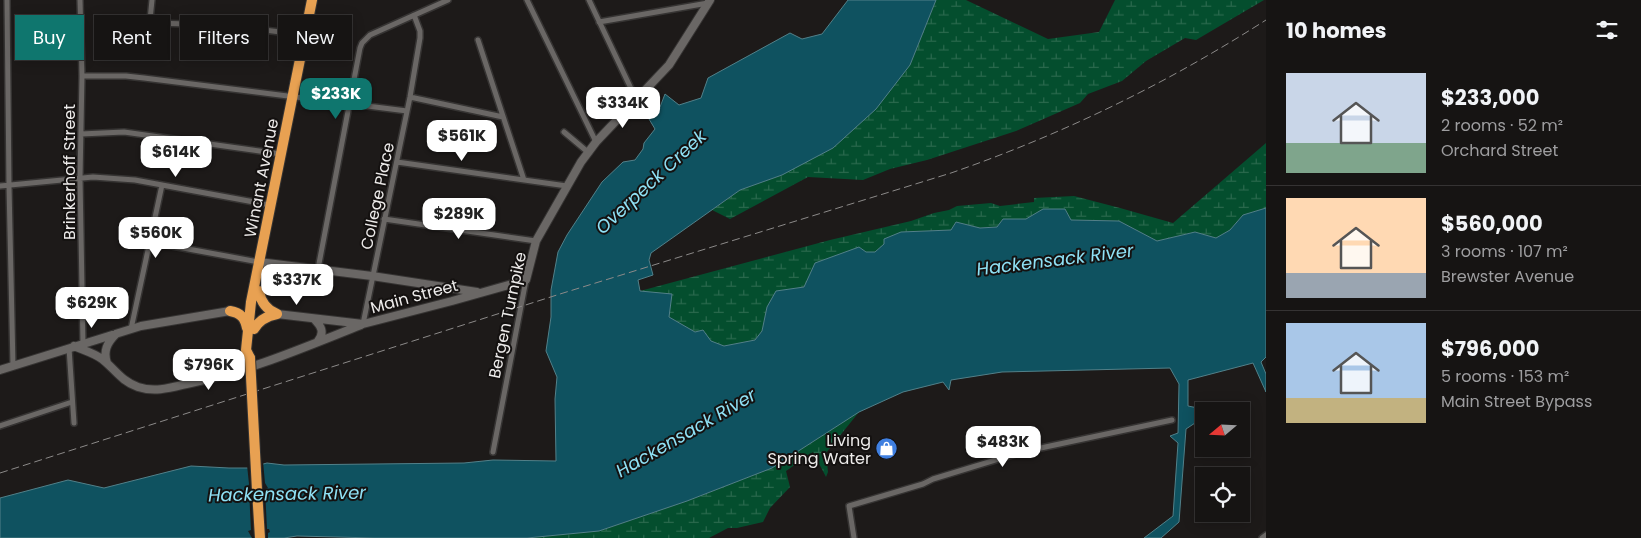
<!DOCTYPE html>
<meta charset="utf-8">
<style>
:root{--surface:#161413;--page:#1f1d1c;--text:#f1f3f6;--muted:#9e9ea0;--line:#353333;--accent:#0f766e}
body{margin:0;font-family:Poppins,sans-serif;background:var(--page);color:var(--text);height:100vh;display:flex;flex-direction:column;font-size:19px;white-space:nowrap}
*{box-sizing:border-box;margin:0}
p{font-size:16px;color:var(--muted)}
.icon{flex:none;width:28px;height:28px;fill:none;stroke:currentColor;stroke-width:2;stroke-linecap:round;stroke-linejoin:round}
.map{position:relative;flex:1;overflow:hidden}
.side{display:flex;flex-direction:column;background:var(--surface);width:375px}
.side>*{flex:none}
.banner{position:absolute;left:15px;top:15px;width:475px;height:45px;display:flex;gap:10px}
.needle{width:32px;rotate:251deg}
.tools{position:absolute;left:1195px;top:402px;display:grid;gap:10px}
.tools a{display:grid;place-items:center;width:55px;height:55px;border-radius:0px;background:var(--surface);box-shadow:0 2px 12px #0003,0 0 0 1px var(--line);font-size:25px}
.price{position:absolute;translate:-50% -42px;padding:0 11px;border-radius:10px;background:#fff;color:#222;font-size:16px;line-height:32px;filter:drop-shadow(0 1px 2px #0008)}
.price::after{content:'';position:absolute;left:50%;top:30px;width:15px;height:11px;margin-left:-8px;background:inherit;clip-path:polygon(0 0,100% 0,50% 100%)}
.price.on{background:var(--accent);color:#fff}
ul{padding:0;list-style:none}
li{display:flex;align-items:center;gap:15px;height:125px;padding:0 20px}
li+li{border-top:1px solid var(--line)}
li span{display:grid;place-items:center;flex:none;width:140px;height:100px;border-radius:0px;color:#555}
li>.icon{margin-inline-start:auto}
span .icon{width:60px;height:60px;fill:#fffc;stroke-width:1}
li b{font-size:21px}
h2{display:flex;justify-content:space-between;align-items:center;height:60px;padding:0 20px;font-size:21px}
.tag{padding:0 18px;border-radius:0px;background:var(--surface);box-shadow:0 2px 12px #0003,0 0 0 1px var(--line);font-size:18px;line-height:45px}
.tag.on{background:var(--accent);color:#fff}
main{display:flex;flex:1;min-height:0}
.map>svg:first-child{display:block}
.wetland{fill:url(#wetland-marsh)}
.water{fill:#0f5260;stroke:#528089}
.pier{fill:#1d1a19}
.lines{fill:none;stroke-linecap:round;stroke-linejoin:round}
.street-casing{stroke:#363433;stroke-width:8}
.secondary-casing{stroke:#363433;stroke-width:10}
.highway-casing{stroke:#363433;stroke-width:12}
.street{stroke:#6a6765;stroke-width:5}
.secondary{stroke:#6a6765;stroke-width:8}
.highway{stroke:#e8a152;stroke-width:10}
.rail{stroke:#8c8a89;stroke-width:1;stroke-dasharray:8 4;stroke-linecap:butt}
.highway-bridge-casing{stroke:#363433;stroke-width:12;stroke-linecap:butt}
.highway-bridge{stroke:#e8a152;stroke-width:10}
.labels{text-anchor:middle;stroke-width:4;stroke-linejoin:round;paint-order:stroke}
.street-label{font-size:16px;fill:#edebea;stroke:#141110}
.poi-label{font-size:16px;fill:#edebea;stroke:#141110;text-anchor:end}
.water-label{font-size:18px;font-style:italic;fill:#8fe1f5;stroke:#141110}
</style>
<main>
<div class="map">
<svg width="1266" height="538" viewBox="0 0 1266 538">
<defs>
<pattern id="wetland-marsh" width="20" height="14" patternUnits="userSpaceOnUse" patternTransform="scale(1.25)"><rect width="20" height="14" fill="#044e2e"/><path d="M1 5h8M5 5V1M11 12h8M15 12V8" fill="none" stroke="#29684c"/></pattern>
</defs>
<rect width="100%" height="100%" fill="#1d1a19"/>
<path class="wetland" d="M936,0H966L1048,39L1099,32L1115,0H1264L1196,40L1185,38L1146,61L1122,81L1088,94L1080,103L1016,131L927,160L890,169L863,180L808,177L730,219L712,210L740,190L782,175L910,65Z
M1266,143V208L1243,215L1230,230L1216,238L1195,232L1157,241L1119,221L1071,220L1065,209H1044L1026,219H1003L997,227L980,228L956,222L951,230L901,232L875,252H866L767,307L762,331L755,340L724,346L710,341L703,331L695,332L669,317L640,291L830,240L911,221L934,213L949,210L957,206L991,203L1000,206L1034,202V198L1074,196L1120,208L1173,223Z
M859,412L826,453L828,472L826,477L813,452L786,471L790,487L770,508L763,522L737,528H728L709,538H527L599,531L687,501L772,468Z"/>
<path class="water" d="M848,0H936L910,65L876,109L833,148L782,175L740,190L651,253L649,260L653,275L638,280L640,291L672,294L669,317L695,332L703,330L711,341L724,346L755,340L762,331L767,307L776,291L804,287L815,263L859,247L866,252H875L884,244V239L901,232L951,230L956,222L980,228L997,227L1003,219H1026L1043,209H1065L1071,220L1119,221L1157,241L1195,232L1216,238L1230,230L1243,215L1266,208V357L1261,362L1266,374V392L1253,363L1188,380V406L1213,411H1204V417L1186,429L1179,522L1161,538H1144L1173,516L1178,443L1170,436L1178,433L1179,384L1170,368L1002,372L951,380L949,390L943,382L903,392L859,412L772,468L687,501L599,531L527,538H375L297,536L284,538H0V498L68,480L104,488L191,466L229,468H248L267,463L284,465L464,463L493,460L556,461L555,399L557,377L546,351L551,317V290L558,252L567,235L602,182L623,162L635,160L643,149L644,143L655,129L646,114L660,107L665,94L679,105L701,98L708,78L790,33L802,39L822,34Z"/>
<path class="pier" d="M263,461L265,483L268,488L265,489L267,529H269L270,532L268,533V538H252L248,531L251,530L249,490H247L246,487H248L249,484L247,465Z"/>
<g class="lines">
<defs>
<path id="street" d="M7,0L9,186L13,366
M80,0L82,76L80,178L83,344
M152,0L150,20L153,23L222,25L305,35
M527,0L596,142
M589,0L636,99
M599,22L708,3
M478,40L524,180
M82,76H126L144,78L407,111
M410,97L503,117
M564,132L589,153
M81,134L124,132L281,154
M397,162L567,186
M0,186L93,177L135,180L270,205
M384,219L536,241
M150,242L259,262
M318,269L360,48L362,43L370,35L448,0
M363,324L410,97L420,38V31L414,15
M131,329L162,185
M69,348L74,423
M0,426L72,402
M493,452L526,280
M854,538L849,506L923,484L933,479L1022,452L1172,420
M1262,538L1266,535"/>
<path id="secondary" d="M259,262L372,276L477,292
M277,314L363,324L452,301L526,280L536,241L581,162L596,142L669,65L710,0
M314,319C321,326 325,332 318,341
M74,346C83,350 94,353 102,359C115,369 121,381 138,387C156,393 173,387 191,383C250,371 305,347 361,325
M107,363C103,351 107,343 116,334
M0,370L141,326L230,311"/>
<path id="highway" d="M259,291C261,303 267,310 277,314
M230,311C241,313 245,318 247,328
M254,329C259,320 267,316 277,314
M250,358L246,350L251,302L312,0
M257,490L260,538"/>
</defs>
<use href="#street" class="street-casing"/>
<use href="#secondary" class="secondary-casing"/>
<use href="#highway" class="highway-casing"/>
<use href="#street" class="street"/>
<use href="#secondary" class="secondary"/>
<use href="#highway" class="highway"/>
<path class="rail" d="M0,473L560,294L951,173C1063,134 1166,84 1266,20"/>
<defs>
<path id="highway-bridge" d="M250,358L257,490"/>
</defs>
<use href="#highway-bridge" class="highway-bridge-casing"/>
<use href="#highway-bridge" class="highway-bridge"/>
</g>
<defs>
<symbol id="shop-disc" viewBox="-11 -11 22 22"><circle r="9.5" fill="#3f7fe0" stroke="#141110"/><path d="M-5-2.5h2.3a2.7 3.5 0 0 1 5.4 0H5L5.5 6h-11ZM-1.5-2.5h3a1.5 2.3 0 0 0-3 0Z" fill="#fff"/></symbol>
</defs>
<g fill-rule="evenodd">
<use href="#shop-disc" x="874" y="436" width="25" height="25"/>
</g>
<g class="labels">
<g class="street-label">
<text transform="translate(69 172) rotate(-90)" y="6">Brinkerhoff Street</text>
<text transform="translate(261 178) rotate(-79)" y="6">Winant Avenue</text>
<text transform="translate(377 196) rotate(-78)" y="6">College Place</text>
<text transform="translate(414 296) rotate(-15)" y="6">Main Street</text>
<text transform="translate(507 315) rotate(-78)" y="6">Bergen Turnpike</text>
</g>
<g class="poi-label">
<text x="871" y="446">Living<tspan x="871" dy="18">Spring Water</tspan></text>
</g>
<g class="water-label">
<text transform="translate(651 182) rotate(-43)" y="6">Overpeck Creek</text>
<text transform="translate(1055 260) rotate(-7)" y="6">Hackensack River</text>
<text transform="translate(686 433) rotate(-30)" y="6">Hackensack River</text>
<text transform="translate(287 494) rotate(-1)" y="6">Hackensack River</text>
</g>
</g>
</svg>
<div class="tools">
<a><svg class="needle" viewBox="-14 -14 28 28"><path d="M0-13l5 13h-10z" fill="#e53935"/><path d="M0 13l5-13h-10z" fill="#9e9ea0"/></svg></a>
<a><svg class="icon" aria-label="locate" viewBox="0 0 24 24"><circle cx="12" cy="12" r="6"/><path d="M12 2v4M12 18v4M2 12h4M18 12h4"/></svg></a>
</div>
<b class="price on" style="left:336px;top:120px">$233K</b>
<b class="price" style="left:623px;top:129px">$334K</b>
<b class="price" style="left:462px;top:162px">$561K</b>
<b class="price" style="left:176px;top:178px">$614K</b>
<b class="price" style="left:459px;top:240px">$289K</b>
<b class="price" style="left:156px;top:259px">$560K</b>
<b class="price" style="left:297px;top:306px">$337K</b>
<b class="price" style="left:92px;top:329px">$629K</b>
<b class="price" style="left:209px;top:391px">$796K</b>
<b class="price" style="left:1003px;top:468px">$483K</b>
<div class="banner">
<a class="tag on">Buy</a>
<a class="tag">Rent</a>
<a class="tag">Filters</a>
<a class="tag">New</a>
</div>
</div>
<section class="side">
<h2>10 homes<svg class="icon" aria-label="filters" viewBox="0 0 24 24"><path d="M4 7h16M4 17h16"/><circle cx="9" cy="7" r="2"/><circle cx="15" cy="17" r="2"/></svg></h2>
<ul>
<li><span style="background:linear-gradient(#c9d6e8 70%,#7fa58c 0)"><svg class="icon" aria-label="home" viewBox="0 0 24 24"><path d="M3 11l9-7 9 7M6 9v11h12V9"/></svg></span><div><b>$233,000</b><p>2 rooms · 52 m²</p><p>Orchard Street</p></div></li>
<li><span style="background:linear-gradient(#ffd9b3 75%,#9aa5b1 0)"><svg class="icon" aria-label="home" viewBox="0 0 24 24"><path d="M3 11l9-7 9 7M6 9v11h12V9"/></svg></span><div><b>$560,000</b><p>3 rooms · 107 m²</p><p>Brewster Avenue</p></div></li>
<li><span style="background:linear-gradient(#a9c7e8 75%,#c2b280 0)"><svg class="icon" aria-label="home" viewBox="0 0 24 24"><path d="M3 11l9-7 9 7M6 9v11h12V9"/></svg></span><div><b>$796,000</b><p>5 rooms · 153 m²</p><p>Main Street Bypass</p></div></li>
</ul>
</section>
</main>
